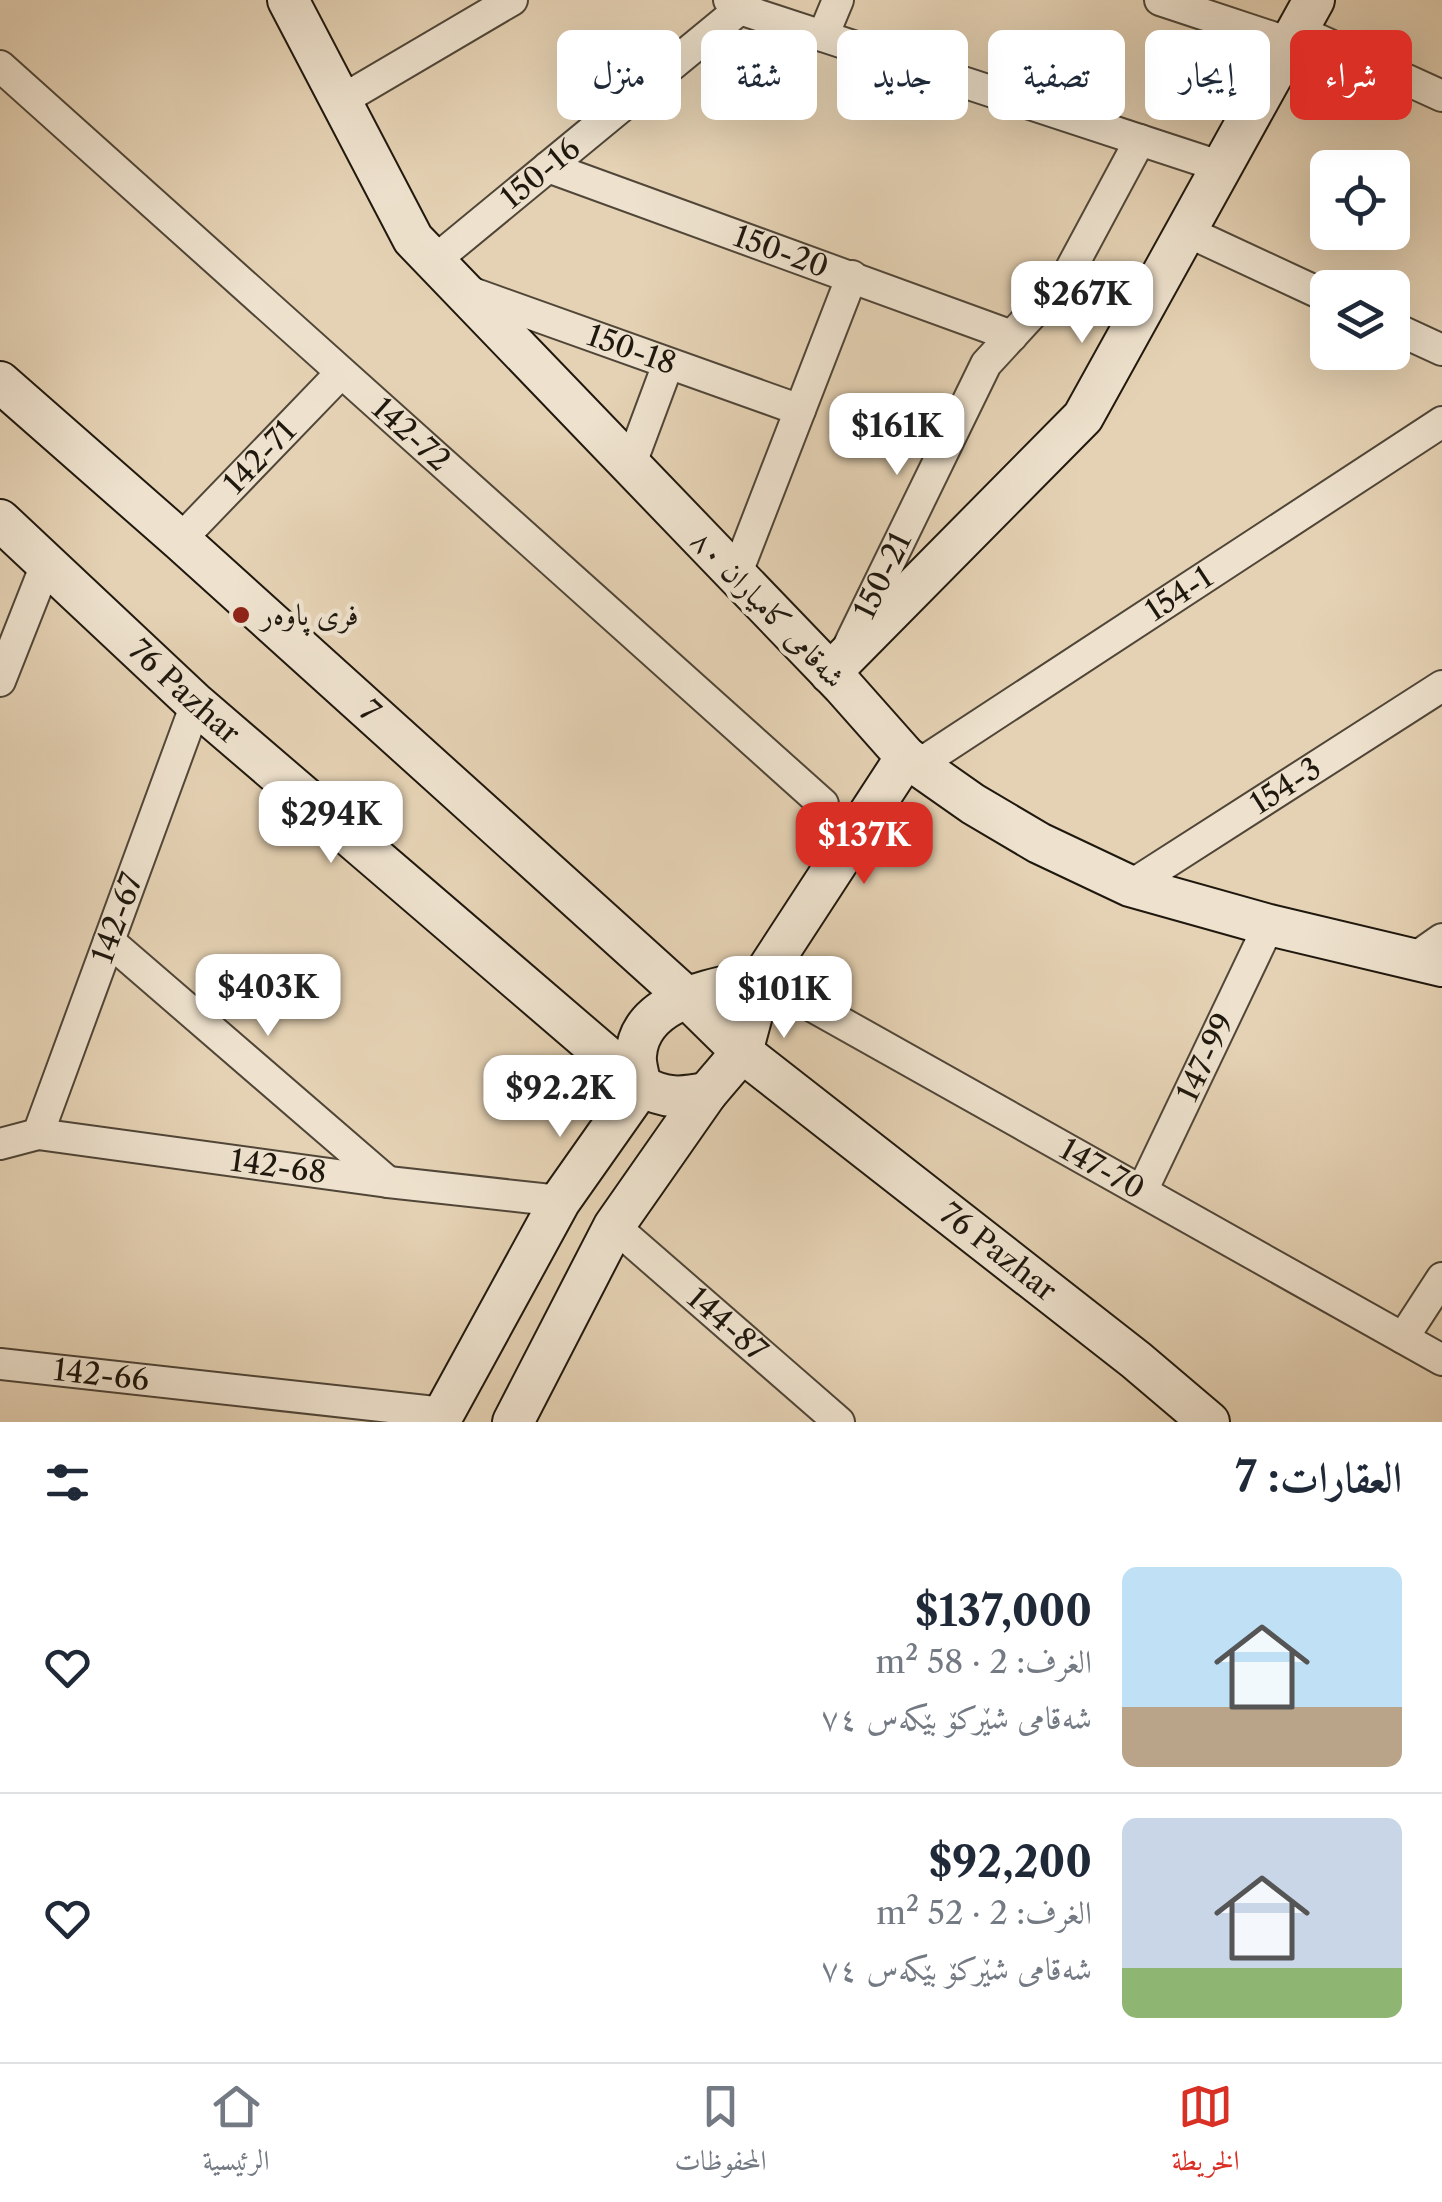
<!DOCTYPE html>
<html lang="ar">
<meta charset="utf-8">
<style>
:root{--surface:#fff;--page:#f2f2f3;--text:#1f2937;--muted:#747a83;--line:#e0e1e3;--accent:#d93025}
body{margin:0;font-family:"Libre Caslon Text",Amiri,serif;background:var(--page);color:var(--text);direction:rtl;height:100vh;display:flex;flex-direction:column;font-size:38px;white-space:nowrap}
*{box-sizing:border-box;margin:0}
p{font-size:32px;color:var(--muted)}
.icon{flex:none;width:55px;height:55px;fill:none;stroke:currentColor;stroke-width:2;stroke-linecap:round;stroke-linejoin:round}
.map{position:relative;height:1422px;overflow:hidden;direction:ltr}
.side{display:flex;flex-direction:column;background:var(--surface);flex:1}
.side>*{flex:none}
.hud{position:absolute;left:30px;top:30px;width:1382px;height:90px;direction:rtl;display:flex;gap:20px}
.tools{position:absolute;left:1310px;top:150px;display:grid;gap:20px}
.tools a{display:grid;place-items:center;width:100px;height:100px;border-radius:15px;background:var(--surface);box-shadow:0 10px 40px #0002;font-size:50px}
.price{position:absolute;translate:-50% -85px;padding:0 22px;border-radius:20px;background:#fff;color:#222;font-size:32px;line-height:65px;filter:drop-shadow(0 2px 5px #0008)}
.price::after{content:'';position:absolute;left:50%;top:60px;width:30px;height:22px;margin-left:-15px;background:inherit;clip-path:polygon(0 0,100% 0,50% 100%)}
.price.on{background:var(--accent);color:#fff}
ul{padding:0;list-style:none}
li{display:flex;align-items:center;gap:30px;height:250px;padding:0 40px}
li+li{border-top:2px solid var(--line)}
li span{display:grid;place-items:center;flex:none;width:280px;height:200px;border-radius:15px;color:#555}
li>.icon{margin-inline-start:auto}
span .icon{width:120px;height:120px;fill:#fffc;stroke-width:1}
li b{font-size:42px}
h2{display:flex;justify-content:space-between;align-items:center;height:120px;padding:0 40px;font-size:42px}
.chip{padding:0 35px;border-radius:15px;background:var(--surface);box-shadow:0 10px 40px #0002;font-size:35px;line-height:90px}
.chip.on{background:var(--accent);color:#fff}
.dock{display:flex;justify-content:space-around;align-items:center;height:140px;border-top:2px solid var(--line);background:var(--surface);font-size:28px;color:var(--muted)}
.dock a{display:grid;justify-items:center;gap:5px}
.dock .on{color:var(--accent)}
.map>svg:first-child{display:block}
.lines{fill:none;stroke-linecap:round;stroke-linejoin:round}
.street-casing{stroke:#504638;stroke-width:34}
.secondary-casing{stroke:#1f180e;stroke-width:44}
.street{stroke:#eee2ce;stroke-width:30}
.secondary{stroke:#eee2ce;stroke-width:40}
.poi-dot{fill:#8f2418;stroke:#eee2ce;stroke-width:4}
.labels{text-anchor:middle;stroke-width:9;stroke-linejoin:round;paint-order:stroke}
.street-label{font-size:30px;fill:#1f180e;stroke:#eee2ce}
.poi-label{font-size:30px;fill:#1f180e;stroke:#eee2ce;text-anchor:start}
</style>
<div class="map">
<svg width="1442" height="1422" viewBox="0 0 1442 1422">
<rect width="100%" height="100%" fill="#e5d2b4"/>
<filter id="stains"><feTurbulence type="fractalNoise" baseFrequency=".002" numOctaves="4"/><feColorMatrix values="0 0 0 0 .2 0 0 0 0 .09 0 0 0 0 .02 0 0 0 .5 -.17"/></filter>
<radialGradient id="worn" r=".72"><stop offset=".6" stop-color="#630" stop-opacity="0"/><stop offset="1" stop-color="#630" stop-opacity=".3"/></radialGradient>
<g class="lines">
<defs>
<g id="street">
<path d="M729,0L740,9L1222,167"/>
<path d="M1160,0L1290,43"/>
<path d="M1297,30L1442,96"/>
<path d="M823,36L838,0"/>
<path id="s1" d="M0,66L823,804"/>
<path d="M342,100L512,0"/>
<path id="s2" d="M548,167L1012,336"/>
<path d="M1186,231L1328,297"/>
<path id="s3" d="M434,261L740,9"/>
<path id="s4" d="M464,290L800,410"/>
<path d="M1392,327L1442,350"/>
<path d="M630,466L668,364"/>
<path id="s5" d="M180,540L341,373"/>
<path d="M736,575L852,276"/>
<path id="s6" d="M850,643L986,364L1067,276L1140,140"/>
<path d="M0,681L47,562"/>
<path id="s7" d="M918,765L1442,422"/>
<path id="s8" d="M1130,886L1442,686"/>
<path d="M109,941L388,1182"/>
<path d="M1412,960L1442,939"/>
<path id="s9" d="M762,978L1442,1360"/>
<path id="s10" d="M38,1134L196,704"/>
<path id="s11" d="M0,1144L38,1134L388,1182L560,1201"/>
<path id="s12" d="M1142,1191L1269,925"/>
<path id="s13" d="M614,1226L839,1422"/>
<path d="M1403,1338L1442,1278"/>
<path id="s14" d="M0,1364L444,1413"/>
</g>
<g id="secondary">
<path d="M288,0L413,239L843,686L906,757L973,804L1039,843L1130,886L1269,925L1442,966"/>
<path id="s15" d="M0,382L180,540L685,996L742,1052L1136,1360L1209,1422"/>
<path id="s16" d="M0,520L196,704L641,1086C666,1099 680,1098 707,1093"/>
<path d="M830,673L1083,417L1314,0"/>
<path d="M439,1422L560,1201L641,1086C639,1076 635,1064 636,1055C640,997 719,989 762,978"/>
<path d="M513,1422L614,1226L707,1093L742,1052L762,978L906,757"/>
</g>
</defs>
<use href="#street" class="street-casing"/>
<use href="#secondary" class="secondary-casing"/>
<use href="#street" class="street"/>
<use href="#secondary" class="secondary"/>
</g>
<circle class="poi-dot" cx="241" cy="615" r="10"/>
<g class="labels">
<g class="street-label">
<text dy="10" stroke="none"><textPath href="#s3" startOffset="138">150-16</textPath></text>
<text dy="10" stroke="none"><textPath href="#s2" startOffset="248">150-20</textPath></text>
<text dy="10" stroke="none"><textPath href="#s4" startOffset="178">150-18</textPath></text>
<text dy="10" stroke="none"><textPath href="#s1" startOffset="552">142-72</textPath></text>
<text dy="10" stroke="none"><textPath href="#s5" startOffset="115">142-71</textPath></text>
<text dy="10" stroke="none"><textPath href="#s6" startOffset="75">150-21</textPath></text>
<text dy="10" stroke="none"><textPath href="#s7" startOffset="312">154-1</textPath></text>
<text transform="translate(768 609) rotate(46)" y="10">شەقامی کامیاران ٨٠</text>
<text dy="10" stroke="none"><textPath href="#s16" startOffset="252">76 Pazhar</textPath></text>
<text dy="10" stroke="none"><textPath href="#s15" startOffset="495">7</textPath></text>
<text dy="10" stroke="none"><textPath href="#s8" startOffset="185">154-3</textPath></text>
<text dy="10" stroke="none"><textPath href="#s10" startOffset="230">142-67</textPath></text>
<text dy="10" stroke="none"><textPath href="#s12" startOffset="148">147-99</textPath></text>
<text dy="10" stroke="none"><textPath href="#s11" startOffset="282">142-68</textPath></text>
<text dy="10" stroke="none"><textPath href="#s9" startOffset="390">147-70</textPath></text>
<text dy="10" stroke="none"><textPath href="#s15" startOffset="1325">76 Pazhar</textPath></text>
<text dy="10" stroke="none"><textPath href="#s13" startOffset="150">144-87</textPath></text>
<text dy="10" stroke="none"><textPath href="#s14" startOffset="102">142-66</textPath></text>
</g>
<g class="poi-label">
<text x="261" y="625">فری پاوەر</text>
</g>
</g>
<rect width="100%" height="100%" filter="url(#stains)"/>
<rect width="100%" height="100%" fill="url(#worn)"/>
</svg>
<div class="tools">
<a><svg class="icon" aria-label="locate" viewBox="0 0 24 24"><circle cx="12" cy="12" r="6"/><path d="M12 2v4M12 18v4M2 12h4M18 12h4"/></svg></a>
<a><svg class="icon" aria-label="layers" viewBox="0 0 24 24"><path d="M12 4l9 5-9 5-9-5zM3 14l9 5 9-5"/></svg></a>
</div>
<b class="price" style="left:1082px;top:346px">$267K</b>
<b class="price" style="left:897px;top:478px">$161K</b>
<b class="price" style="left:331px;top:866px">$294K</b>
<b class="price on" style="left:864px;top:887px">$137K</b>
<b class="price" style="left:268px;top:1039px">$403K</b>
<b class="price" style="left:784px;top:1041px">$101K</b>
<b class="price" style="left:560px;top:1140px">$92.2K</b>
<div class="hud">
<a class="chip on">شراء</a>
<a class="chip">إيجار</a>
<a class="chip">تصفية</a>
<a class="chip">جديد</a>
<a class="chip">شقة</a>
<a class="chip">منزل</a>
</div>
</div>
<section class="side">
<h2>العقارات: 7<svg class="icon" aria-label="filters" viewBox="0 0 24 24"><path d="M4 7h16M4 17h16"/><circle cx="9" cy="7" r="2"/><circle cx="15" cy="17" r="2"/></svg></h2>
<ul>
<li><span style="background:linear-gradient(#bfe0f5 70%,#b9a48a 0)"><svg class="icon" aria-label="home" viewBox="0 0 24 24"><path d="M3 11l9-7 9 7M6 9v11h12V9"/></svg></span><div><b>$137,000</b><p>الغرف: 2 · 58 m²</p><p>شەقامی شێرکۆ بێکەس ٧٤</p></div><svg class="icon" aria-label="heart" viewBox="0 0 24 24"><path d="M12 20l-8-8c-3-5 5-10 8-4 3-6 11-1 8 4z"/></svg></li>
<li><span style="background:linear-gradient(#c9d6e8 75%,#8fb573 0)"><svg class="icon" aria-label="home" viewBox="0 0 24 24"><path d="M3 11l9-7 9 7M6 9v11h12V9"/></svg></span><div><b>$92,200</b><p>الغرف: 2 · 52 m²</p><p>شەقامی شێرکۆ بێکەس ٧٤</p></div><svg class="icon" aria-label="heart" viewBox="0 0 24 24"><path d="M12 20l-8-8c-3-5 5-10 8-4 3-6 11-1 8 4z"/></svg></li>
</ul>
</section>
<nav class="dock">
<a class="on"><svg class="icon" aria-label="map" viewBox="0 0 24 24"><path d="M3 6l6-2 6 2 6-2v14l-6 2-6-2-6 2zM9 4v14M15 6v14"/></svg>الخريطة</a>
<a><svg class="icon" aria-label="saved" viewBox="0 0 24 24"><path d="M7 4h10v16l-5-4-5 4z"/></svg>المحفوظات</a>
<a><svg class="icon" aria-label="home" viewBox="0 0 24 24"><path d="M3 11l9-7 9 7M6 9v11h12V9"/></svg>الرئيسية</a>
</nav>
